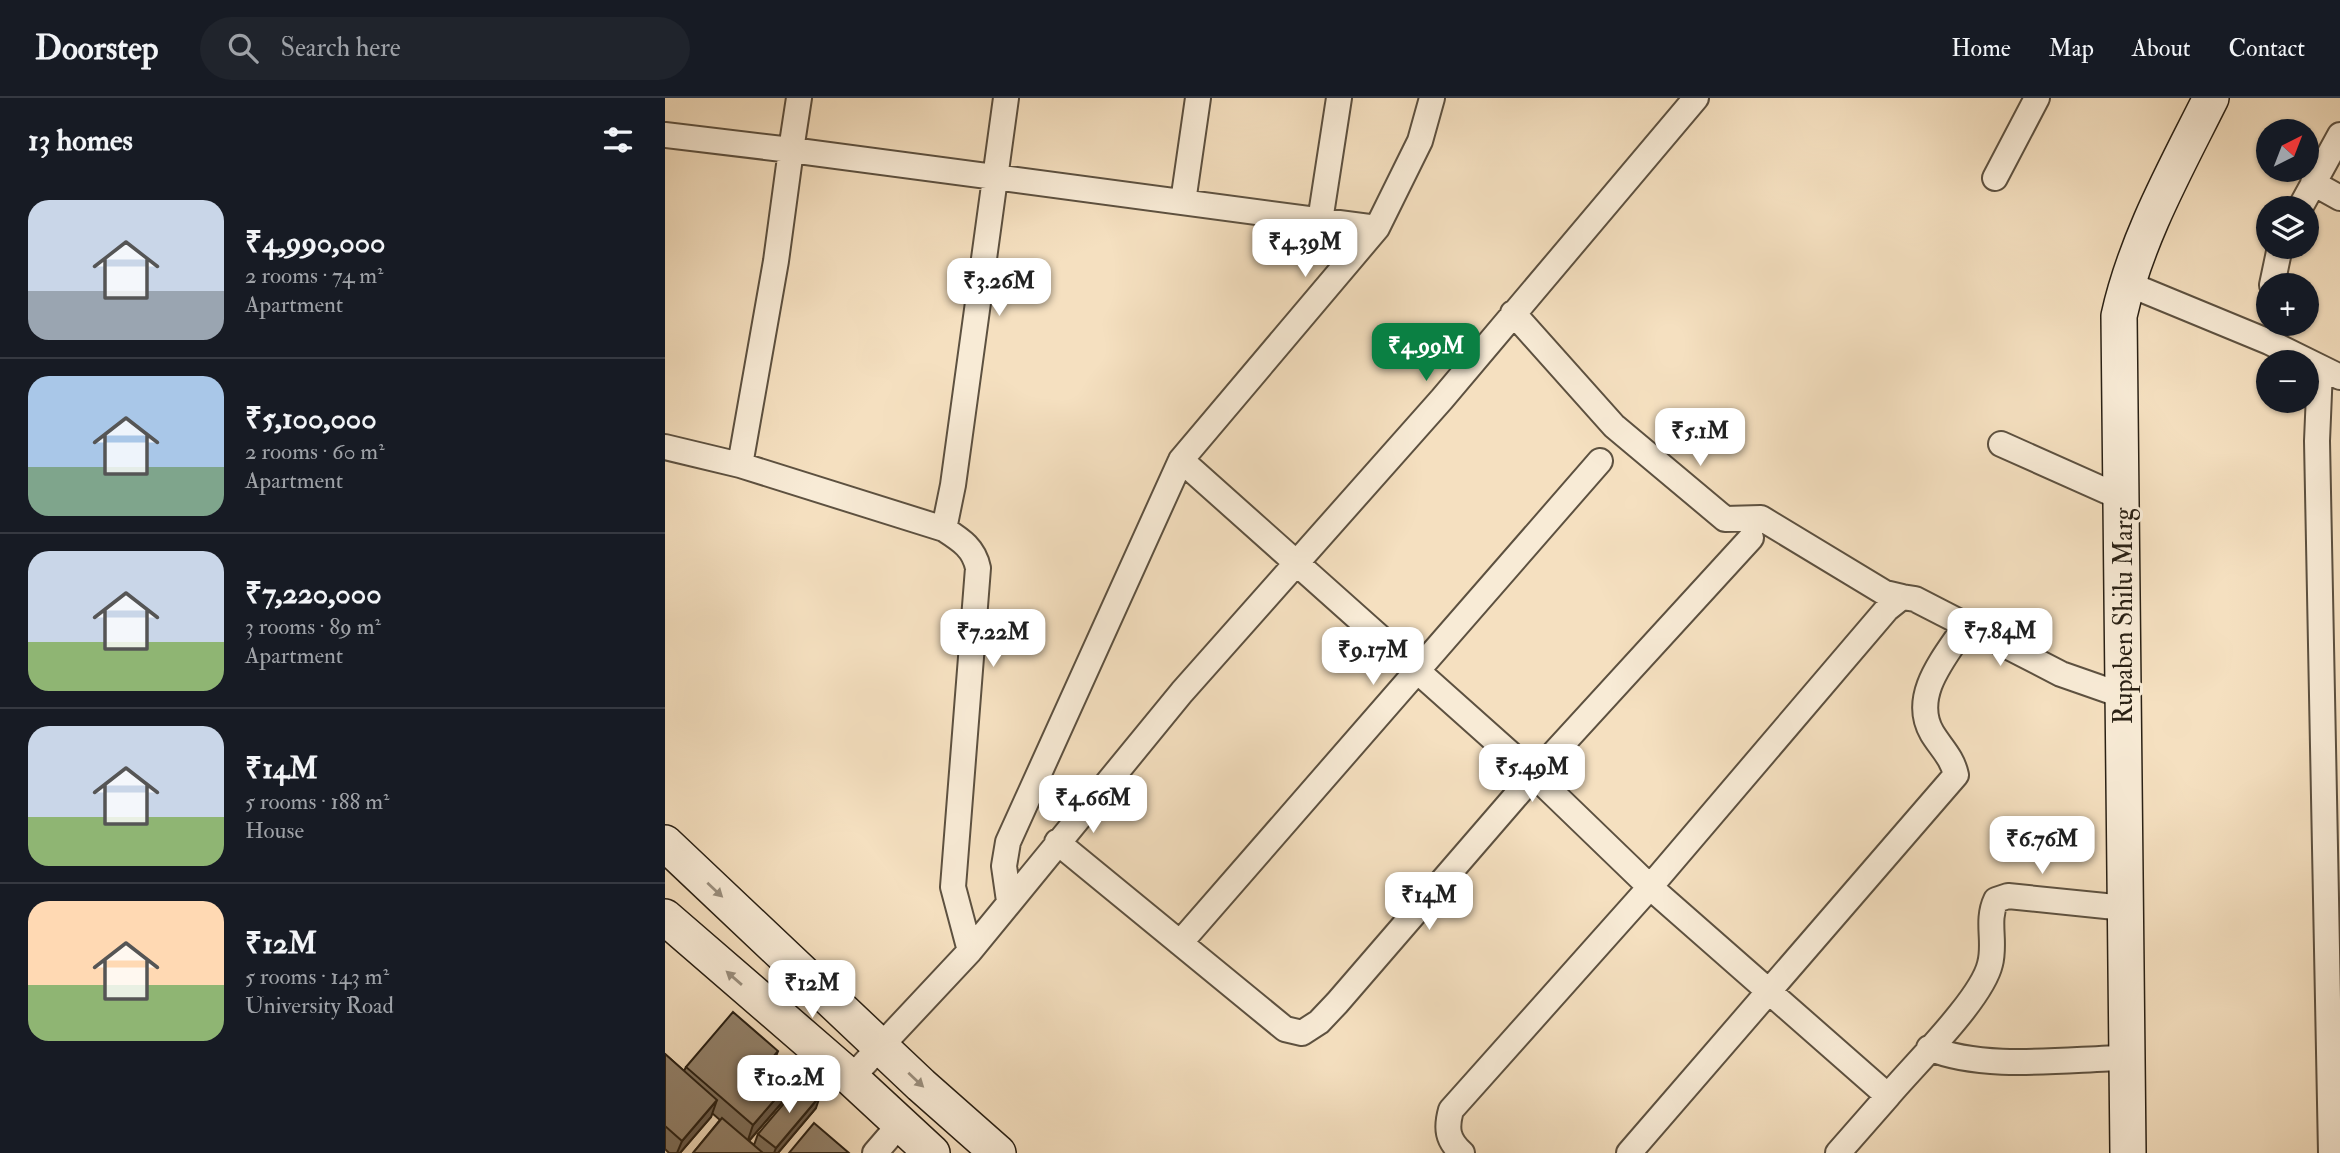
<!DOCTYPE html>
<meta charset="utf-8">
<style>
:root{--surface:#171b24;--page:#20242c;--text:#f1f3f6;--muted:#9ea1a6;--line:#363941;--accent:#0b8043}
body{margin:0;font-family:"IM FELL Double Pica",serif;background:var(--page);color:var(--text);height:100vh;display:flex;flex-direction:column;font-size:26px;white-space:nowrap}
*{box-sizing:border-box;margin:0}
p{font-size:23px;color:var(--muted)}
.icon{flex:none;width:38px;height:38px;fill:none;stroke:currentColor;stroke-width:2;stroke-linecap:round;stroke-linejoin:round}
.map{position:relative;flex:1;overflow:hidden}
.details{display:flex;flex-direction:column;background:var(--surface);width:665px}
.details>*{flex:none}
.needle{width:46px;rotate:42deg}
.tools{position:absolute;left:1591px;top:21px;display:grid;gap:14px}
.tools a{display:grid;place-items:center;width:63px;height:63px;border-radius:50%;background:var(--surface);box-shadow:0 2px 5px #0004;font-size:35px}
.price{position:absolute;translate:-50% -60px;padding:0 16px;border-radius:14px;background:#fff;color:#222;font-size:23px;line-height:46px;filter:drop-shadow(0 2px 4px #0008)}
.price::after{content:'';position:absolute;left:50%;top:42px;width:21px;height:16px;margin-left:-10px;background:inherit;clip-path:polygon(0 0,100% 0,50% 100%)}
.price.on{background:var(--accent);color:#fff}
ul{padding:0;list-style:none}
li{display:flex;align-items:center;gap:21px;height:175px;padding:0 28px}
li+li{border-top:2px solid var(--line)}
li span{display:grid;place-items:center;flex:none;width:196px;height:140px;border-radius:21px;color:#555}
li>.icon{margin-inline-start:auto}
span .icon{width:84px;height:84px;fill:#fffc;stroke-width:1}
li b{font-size:30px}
h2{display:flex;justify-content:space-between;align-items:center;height:84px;padding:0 28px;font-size:30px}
header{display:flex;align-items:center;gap:42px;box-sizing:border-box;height:98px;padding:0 35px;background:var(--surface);border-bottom:2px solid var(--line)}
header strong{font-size:33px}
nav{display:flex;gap:38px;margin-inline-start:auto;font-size:24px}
.search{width:490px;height:63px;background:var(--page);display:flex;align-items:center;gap:18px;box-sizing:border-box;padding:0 24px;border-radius:38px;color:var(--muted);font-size:26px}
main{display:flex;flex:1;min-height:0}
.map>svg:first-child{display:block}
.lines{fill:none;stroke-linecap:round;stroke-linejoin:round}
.street-casing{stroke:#5d5140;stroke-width:28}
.secondary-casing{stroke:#2a2115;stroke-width:38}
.street{stroke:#f8ebd6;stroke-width:24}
.secondary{stroke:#f8ebd6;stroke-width:35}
.wall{fill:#7f725f;stroke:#2a2115;stroke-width:2}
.shaded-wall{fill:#685c4d;stroke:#2a2115;stroke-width:2}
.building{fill:#94846e;stroke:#2a2115;stroke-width:2}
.oneway{fill:#9b907f}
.labels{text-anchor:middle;stroke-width:6;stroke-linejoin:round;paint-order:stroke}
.street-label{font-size:26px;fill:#2a2115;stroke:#f8ebd6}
</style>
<header>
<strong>Doorstep</strong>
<div class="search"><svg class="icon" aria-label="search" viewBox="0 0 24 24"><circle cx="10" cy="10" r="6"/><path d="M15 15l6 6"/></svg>Search here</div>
<nav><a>Home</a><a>Map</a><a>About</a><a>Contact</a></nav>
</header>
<main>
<section class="details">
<h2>13 homes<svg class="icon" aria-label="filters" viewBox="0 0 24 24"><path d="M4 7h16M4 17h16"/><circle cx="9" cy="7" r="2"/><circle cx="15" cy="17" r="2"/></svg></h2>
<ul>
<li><span style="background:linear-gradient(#c9d6e8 65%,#9aa5b1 0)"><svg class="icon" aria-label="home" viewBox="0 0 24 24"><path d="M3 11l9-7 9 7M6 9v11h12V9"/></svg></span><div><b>₹4,990,000</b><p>2 rooms · 74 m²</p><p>Apartment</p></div></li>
<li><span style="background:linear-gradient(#a9c7e8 65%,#7fa58c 0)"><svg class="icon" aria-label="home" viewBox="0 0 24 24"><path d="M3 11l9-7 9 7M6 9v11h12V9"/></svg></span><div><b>₹5,100,000</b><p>2 rooms · 60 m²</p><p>Apartment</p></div></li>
<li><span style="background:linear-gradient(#c9d6e8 65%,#8fb573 0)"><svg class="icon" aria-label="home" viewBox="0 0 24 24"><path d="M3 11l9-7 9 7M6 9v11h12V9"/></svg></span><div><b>₹7,220,000</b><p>3 rooms · 89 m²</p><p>Apartment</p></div></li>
<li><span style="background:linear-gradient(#c9d6e8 65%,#8fb573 0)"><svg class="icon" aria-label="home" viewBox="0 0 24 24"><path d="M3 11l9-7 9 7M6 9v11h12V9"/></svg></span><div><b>₹14M</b><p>5 rooms · 188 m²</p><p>House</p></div></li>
<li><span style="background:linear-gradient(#ffd9b3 60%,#8fb573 0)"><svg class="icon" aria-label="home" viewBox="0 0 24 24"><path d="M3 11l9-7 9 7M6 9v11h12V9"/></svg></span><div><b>₹12M</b><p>5 rooms · 143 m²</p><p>University Road</p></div></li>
</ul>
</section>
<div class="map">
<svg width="1675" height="1055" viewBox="0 0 1675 1055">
<rect width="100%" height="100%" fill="#f5e0c0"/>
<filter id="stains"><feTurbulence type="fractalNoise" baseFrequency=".00286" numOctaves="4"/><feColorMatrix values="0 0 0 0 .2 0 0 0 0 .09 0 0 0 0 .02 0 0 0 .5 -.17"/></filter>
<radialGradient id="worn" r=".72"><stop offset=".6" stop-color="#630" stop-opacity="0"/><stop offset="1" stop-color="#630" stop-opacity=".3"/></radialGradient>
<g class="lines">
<defs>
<path id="street" d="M0,37L126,52L134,0
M1330,80L1372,0
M1648,85L1675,100
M518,104L533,0
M1635,110L1675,37
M655,123L674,0
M1461,185L1604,244L1675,279
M1607,187L1615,149
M848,215L949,328L1060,421L1096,420L1220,495L1237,499
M1655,271L1652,343L1666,1055
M1336,346L1457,400
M0,349L75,367L279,431C296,442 309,450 313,470L288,789L305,853L186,980
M516,362L869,677L985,789L1223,998L1173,1055
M75,367L111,163L126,52L712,130
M279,431L288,387L341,0
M392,744L620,931L637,935L654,924L672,905L869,677L1086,440
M344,803L339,768L343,744L516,362L712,130L755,43L767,0
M515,845L935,363
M305,853L517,594L777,301L1031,0
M1264,950C1319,973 1401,961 1461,960
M1223,998C1248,968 1317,901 1325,866C1331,844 1321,823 1331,802L1343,798L1460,810
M210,1055L235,1026
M797,1055C782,1042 781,1030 786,1012L985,789L1222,511L1237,499L1250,501L1396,576L1459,598
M964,1055L1291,677C1287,659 1276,650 1267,635C1245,597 1281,558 1301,527"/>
<path id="secondary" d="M0,745L256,987L333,1055
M0,819L186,980L267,1055
M1463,1055L1454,218C1471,141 1511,70 1546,0"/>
</defs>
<use href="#street" class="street-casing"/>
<use href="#secondary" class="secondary-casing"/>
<use href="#street" class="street"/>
<use href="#secondary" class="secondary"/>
</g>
<path class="wall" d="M0,956L19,973L21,969L108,967L120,1001L84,1043L89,1047L93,1036L151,1010L113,1055H28L55,1022L47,1015L46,1019L15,1055H4L0,1051Z"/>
<path class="shaded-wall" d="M113,953L107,970L104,964Z
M126,983L120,1001L82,1045L88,1027Z
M155,998L151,1010L113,1055H109L111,1050Z
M52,1002L46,1019L15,1055H12L17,1043Z"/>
<path class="building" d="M68,914L113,953L104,964L126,983L88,1027L21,969Z
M0,956L52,1002L17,1043L0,1028Z
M138,983L155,998L111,1050L93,1036Z
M57,1020L98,1055H28Z
M149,1025L184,1055H124Z"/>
<defs><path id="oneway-solid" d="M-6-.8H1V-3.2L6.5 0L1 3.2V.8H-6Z" transform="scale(1.75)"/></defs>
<g class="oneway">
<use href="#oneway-solid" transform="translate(50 792) rotate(43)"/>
<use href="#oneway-solid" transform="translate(69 880) rotate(-139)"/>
<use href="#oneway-solid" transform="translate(251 982) rotate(43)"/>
</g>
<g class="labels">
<g class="street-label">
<text transform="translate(1458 518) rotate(-90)" y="9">Rupaben Shilu Marg</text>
</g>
</g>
<rect width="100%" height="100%" filter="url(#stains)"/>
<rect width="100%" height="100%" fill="url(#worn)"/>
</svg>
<div class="tools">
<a><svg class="needle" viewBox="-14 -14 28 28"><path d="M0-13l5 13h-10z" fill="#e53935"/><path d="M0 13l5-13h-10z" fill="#9ea1a6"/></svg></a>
<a><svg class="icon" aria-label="layers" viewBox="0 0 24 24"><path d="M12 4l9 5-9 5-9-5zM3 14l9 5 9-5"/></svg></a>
<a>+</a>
<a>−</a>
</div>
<b class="price" style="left:640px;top:181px">₹4.39M</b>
<b class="price" style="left:334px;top:220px">₹3.26M</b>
<b class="price on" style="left:761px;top:285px">₹4.99M</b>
<b class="price" style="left:1035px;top:370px">₹5.1M</b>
<b class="price" style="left:1335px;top:570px">₹7.84M</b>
<b class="price" style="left:328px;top:571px">₹7.22M</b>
<b class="price" style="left:708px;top:589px">₹9.17M</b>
<b class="price" style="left:867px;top:706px">₹5.49M</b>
<b class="price" style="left:428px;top:737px">₹4.66M</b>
<b class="price" style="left:1377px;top:778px">₹6.76M</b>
<b class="price" style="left:764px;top:834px">₹14M</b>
<b class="price" style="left:147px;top:922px">₹12M</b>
<b class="price" style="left:124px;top:1017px">₹10.2M</b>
</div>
</main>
